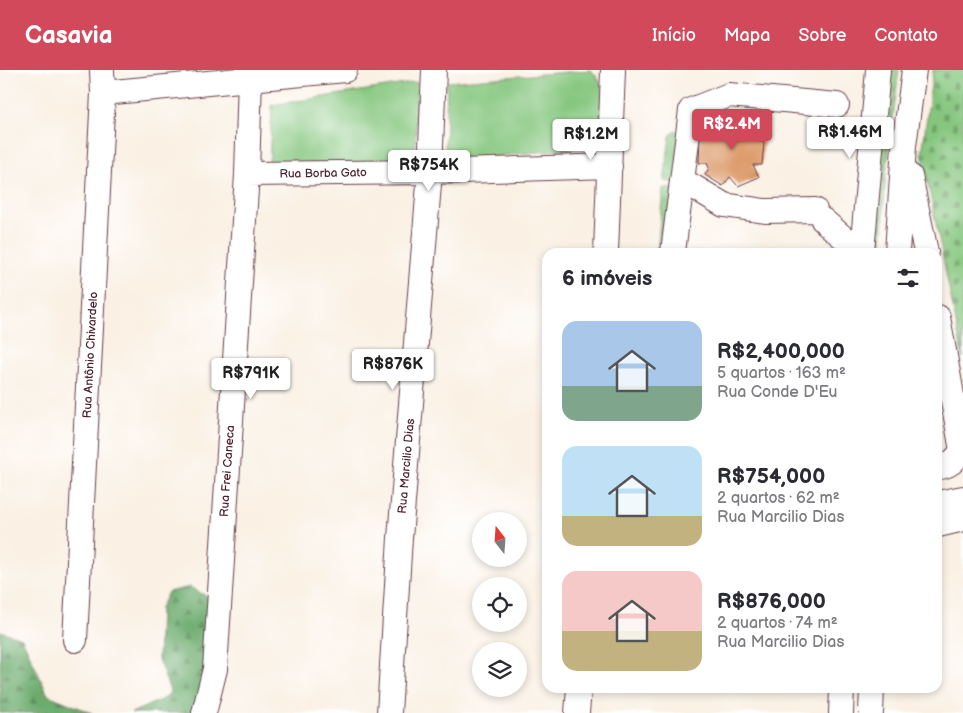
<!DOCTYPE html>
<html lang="pt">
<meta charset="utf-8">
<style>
:root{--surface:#fff;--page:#f2f2f3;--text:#2b2b33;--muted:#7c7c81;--accent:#d1495b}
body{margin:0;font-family:"Balsamiq Sans",sans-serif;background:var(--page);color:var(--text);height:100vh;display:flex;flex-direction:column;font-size:19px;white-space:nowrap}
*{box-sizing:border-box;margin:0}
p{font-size:16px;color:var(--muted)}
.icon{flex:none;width:28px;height:28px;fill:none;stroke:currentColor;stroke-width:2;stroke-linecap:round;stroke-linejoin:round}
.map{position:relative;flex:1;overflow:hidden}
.sheet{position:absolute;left:542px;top:178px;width:400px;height:445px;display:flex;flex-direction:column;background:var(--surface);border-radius:15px;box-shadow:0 2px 8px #0003}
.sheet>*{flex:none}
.needle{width:32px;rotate:343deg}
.controls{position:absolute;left:472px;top:442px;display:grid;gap:10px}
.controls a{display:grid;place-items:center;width:55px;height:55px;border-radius:50%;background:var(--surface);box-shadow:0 2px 8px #0003;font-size:25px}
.price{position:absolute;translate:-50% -42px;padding:0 11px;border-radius:5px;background:#fff;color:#222;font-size:16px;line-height:32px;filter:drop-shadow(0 1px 2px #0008)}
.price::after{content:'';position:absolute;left:50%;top:30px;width:15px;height:11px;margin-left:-8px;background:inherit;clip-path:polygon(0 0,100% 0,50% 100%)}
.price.selected{background:var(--accent);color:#fff}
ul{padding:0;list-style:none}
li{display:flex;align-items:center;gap:15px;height:125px;padding:0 20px}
li span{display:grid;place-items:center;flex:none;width:140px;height:100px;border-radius:15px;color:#555}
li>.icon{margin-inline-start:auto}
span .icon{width:60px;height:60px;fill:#fffc;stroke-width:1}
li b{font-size:21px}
h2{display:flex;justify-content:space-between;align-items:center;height:60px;padding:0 20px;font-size:21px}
header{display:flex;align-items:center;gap:30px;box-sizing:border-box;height:70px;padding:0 25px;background:var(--accent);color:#fff}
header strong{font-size:24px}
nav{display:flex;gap:28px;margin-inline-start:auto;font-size:18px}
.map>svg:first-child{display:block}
.grass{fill:url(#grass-tufts);stroke:#687254}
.forest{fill:url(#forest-firs);stroke:#5b654c}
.cemetery{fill:url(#cemetery-stones);stroke:#687254}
.park{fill:#85c67e;stroke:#687254}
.building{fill:#da935f}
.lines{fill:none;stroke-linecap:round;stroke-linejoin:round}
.minor-casing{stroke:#643e47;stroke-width:26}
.minor{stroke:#fff;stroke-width:24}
.labels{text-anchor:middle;stroke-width:4;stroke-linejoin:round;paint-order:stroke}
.street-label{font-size:12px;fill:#4a1f2b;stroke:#fff}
</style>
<header>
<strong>Casavia</strong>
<nav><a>Início</a><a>Mapa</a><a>Sobre</a><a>Contato</a></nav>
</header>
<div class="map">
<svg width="963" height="643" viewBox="0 0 963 643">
<defs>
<pattern id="grass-tufts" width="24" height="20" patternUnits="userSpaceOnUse" patternTransform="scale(1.25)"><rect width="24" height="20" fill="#85c67e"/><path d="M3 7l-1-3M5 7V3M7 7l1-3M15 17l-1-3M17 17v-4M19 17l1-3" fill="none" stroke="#6fa067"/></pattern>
<pattern id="forest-firs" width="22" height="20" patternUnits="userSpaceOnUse" patternTransform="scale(1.25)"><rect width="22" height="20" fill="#6cab6d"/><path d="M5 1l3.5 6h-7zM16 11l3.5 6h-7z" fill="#5b8b5a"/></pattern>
<pattern id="cemetery-stones" width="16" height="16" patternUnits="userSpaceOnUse" patternTransform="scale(1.25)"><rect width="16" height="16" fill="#85c67e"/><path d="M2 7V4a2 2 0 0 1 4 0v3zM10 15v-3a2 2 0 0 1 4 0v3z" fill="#6fa067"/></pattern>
</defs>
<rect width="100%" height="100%" fill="#fff"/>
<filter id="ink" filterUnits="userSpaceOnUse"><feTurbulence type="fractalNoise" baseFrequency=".02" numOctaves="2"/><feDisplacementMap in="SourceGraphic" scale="10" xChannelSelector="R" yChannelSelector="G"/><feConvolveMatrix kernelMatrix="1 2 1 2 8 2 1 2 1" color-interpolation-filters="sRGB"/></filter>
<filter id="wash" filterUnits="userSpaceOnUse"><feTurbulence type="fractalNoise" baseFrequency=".0096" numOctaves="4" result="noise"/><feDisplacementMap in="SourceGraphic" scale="20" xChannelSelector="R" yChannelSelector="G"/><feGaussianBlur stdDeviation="1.12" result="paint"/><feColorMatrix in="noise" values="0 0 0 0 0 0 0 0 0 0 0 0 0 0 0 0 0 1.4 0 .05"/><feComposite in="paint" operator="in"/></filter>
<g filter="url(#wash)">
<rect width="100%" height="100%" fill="#faf0e3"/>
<path class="grass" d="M891,0H899L885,110L882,181L879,182L875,126Z
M675,60L679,62L675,113L664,111L670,66Z
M663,118L674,119L668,182H657Z"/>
<path class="forest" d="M190,517L208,527L212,547L205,621L193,643H131L167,627L170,621L158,589L160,538L168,522Z
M0,561L22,568L48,625L92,643H0Z"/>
<path class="cemetery" d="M933,0H963V288L922,84Z"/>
<path class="park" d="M590,0C610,13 601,45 600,65L590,74L577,78L459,90L445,80L447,12Z
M417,12L415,93L269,95L272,35Z"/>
<g id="blocks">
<path class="building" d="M731,45L734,54H739L745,46L764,60L758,71L764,72L762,95H753L759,107L738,116L730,107L723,116L705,105L709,98L707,93H699L700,65L708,67L710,56Z"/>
</g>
</g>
<g filter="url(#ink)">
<use href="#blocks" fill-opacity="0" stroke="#643e47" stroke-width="1"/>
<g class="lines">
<defs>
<path id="minor" d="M103,23L345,0
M247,104L430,102L610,96
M910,106L926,182
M682,110L724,135L765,141L815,140
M823,150L860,182
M606,182L613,0
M673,182L691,40L729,25L837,35
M862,182L878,0
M897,182L904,76L914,0
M938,247L962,381C955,390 949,397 938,397
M938,433L963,428
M938,455L963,449
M75,570L103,23L102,0
M204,643L215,599L247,104L250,8
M389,643L400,468L430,102L434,0
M577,643L579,618
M841,643L842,618
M871,643L872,618"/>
</defs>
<use href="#minor" class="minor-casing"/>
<use href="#minor" class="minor"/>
</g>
</g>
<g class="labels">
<g class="street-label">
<text transform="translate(323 103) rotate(-1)" y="4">Rua Borba Gato</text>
<text transform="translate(90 285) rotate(-87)" y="4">Rua Antônio Chivardelo</text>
<text transform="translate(406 396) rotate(-85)" y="4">Rua Marcilio Dias</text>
<text transform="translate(227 401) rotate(-86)" y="4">Rua Frei Caneca</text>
</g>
</g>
</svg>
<div class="controls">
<a><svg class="needle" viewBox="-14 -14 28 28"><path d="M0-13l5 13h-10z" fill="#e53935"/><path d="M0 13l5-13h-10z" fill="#7c7c81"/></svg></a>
<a><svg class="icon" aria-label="locate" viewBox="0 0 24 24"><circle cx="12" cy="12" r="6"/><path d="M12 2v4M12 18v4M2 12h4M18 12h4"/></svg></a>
<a><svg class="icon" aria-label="layers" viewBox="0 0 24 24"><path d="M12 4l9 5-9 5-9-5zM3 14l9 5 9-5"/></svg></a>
</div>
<b class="price selected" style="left:732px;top:81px">R$2.4M</b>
<b class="price" style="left:850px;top:89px">R$1.46M</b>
<b class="price" style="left:591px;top:91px">R$1.2M</b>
<b class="price" style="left:429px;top:122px">R$754K</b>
<b class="price" style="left:393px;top:321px">R$876K</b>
<b class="price" style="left:251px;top:330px">R$791K</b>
<section class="sheet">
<h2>6 imóveis<svg class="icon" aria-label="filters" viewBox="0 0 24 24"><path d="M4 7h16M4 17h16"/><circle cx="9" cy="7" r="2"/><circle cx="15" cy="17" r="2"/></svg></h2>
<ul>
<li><span style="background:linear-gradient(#a9c7e8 65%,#7fa58c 0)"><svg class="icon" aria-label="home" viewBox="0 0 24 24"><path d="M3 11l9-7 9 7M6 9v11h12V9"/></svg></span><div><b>R$2,400,000</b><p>5 quartos · 163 m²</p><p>Rua Conde D'Eu</p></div></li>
<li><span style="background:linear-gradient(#bfe0f5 70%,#c2b280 0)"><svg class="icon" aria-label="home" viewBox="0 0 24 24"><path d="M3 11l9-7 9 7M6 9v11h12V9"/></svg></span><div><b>R$754,000</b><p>2 quartos · 62 m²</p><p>Rua Marcilio Dias</p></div></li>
<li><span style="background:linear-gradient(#f6c9c9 60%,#c2b280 0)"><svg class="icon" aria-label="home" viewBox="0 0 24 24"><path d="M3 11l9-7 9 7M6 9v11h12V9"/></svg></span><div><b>R$876,000</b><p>2 quartos · 74 m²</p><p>Rua Marcilio Dias</p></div></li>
</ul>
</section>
</div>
